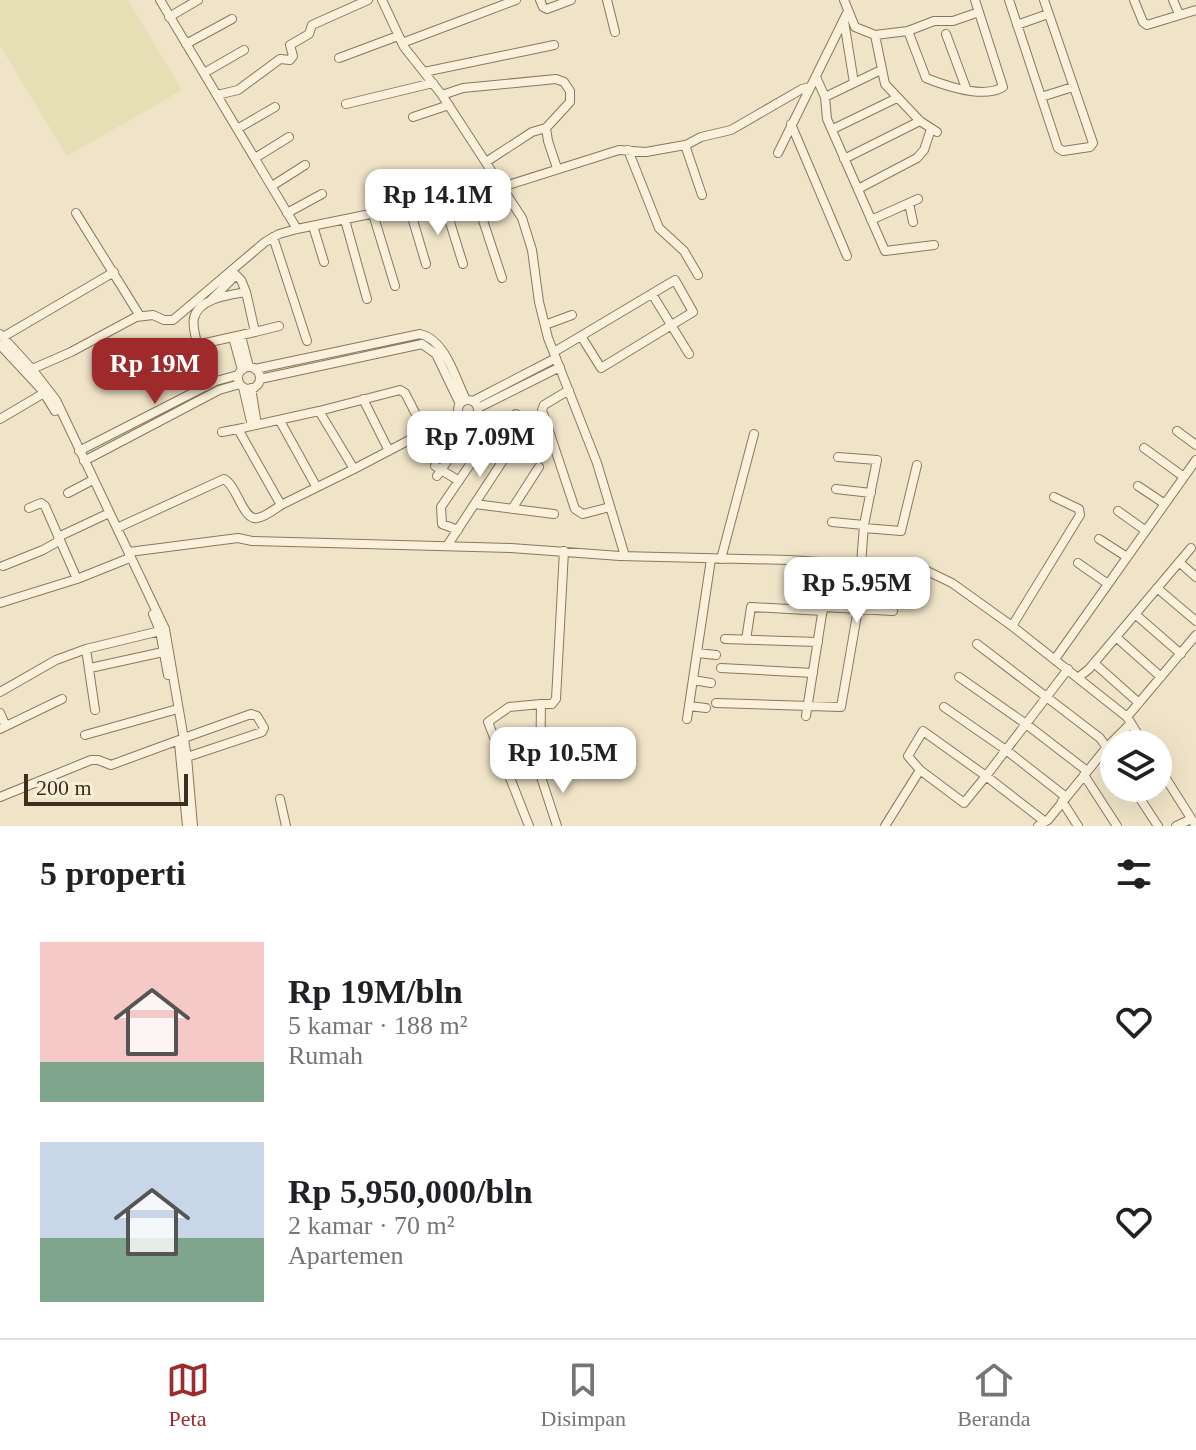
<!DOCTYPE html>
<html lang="id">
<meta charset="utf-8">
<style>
:root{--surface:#fff;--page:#f2f2f2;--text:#202124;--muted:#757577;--line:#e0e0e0;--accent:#9e2a2b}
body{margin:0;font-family:Georgia,serif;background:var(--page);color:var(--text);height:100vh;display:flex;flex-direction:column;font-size:30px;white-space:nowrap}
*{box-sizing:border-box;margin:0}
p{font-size:26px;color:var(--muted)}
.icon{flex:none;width:44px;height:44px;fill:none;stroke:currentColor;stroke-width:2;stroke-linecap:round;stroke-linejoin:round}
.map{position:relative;height:826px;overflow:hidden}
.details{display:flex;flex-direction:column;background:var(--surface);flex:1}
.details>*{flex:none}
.tools{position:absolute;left:1100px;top:730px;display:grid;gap:16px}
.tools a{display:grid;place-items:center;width:72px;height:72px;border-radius:50%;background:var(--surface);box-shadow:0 8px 32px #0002;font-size:40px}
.scale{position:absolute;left:24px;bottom:20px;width:164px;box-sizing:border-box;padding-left:8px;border:4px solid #3d2e20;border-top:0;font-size:22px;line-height:28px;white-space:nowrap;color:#3d2e20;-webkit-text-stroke:6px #f7eed8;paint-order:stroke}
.price{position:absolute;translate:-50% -68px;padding:0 18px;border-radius:16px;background:#fff;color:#222;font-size:26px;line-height:52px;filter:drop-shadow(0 2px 4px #0008)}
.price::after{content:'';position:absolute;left:50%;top:48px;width:24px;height:18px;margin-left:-12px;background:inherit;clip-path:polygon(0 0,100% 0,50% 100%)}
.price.selected{background:var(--accent);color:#fff}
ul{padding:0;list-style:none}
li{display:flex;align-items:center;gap:24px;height:200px;padding:0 40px}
li span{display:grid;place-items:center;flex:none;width:224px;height:160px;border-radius:0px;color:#555}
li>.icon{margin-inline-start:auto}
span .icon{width:96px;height:96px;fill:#fffc;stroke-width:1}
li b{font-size:34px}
h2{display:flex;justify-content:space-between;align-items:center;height:96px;padding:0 40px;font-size:34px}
.dock{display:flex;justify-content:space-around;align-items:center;height:112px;border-top:2px solid var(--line);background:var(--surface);font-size:22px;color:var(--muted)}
.dock a{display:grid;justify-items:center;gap:4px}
.dock .selected{color:var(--accent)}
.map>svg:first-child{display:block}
.farmland{fill:#e6deb5}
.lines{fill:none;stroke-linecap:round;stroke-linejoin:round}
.minor-casing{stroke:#8d765c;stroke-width:10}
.minor{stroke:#faf1dc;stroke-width:8}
</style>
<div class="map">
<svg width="1196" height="826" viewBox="0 0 1196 826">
<rect width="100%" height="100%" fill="#f0e4c8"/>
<path class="farmland" d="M0,0H128L182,90L67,156L0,46Z"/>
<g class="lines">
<defs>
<path id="minor" d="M160,0L297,229
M382,0L404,47L442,95L522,218L532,250L539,302L548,338L597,463L625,556
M540,0L543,7L547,9L571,0
M607,0L615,32
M844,0L855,27L875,35L885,84L920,121L937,132
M1009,0L1058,148L1063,151L1090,147L1093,143L1044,0
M1134,0L1143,22L1147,25L1196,10
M1173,0L1179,14
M169,17L198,0
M844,21L854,83
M1017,25L1048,14
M908,31L934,21H953L979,12
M946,34L966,88
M875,35L908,31L926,78C946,86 983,99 1003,87L975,0
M402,43L516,0
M186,44L232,19
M339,58L398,36
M424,72L554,45
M204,73L244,50
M816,77L825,97L827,119L885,251L934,245
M217,95L238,90L280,59L290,60L293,56L290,45L309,34L312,25L368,0
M442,95L463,88L556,79L564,82L570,91V102L546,128L548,141L557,168
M825,97L881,70
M1041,97L1073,87
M346,104L433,83
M413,117L449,105
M791,124L847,256
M237,129L275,107
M833,129L897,98
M686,145L701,137L731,130L802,89L810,87
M628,150L659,228L684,251L698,275
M778,153L847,13
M255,158L289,137
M844,159L920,121
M486,162L532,132L546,128
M272,186L305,165
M858,189L917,158L924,150L931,129
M474,193L502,278
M443,200L463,264
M909,203L913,222
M409,207L426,264
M76,213L140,316
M287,213L322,194
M373,214L395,286
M345,220L367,299
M871,220L918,199
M313,226L324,262
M273,237L307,341
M652,294L689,354
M211,300L236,275L241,280L246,292
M545,325L572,315
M255,332L279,326
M0,334L32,369L56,400L165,629L187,757L193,826
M241,336L249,367
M3,337L114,272
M233,337L242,370
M0,345L42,390L55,411
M183,348L255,332L246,292C229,295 199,298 194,318C192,326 196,336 197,345
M554,352C594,328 634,304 675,280L693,312L601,368L581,336
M238 378a11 11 0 1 1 22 0a11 11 0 1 1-22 0Z
M32,369L71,352L136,317L153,315L164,320H173L265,242L279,234L297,229L502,187L619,150L646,152L685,145L702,195
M255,369L420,334C446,340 455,378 466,400
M260,379L422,344L436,354L460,404
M243,387L252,426
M251,388L257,425
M569,390L544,405L542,410L575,509L583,514L610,507
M363,399L389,451
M458 410a10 10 0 1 1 20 0a10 10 0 1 1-20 0Z
M473,401L556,358
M478,408L560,367
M319,411L400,390L405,393L425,432
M0,419L44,393
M280,421L316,486
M1177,431L1196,445
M222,432L238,429
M1144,448L1184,477
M79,451L216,381L238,375
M838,457L877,460L864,525L861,564
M84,461L219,390L240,384
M435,466L459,481
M354,469L281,505L238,429L319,411L354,469L459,414
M437,476L459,444
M1138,486L1165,504
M836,489L871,493
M68,493L89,482
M475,504L554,514
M29,508L41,503L45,506L77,579
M512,509L539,467
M1118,511L1146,531
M832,522L864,525
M117,528L224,479C237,485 243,521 257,518C265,517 275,509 281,505
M864,528L901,531L917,465
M58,537L105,515
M1099,539L1127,557
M447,546L517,439L520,425L516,414L497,425L441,507L442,524L458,530
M129,552L238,538L252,541L511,548L620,556L789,560L911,568L927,571L952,583L1012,626L1127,717L1144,744
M721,559L754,434
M1179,562L1196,577
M1078,563L1108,584
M3,566L43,550L59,541
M1157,588L1196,621
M0,603L77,579L127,559
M823,607L893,611
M153,614L160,631L168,675
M1135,614L1181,654
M1012,626L1080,515L1079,509L1054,497
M1116,637L1161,677
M725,639L818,642
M746,640L751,607L823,611
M977,644L1100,738L1114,758
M86,649L95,710
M697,653L716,655
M1055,659L1196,460
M1094,663L1139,703
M90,668L163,652
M721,668L813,673
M959,677L1026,724L1087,771
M1079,677L1089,669L1191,548
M693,680L711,683
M0,692L56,660L86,649L160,631
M716,703L841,707L858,609
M689,706L706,708
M944,707L1006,750L1066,797
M0,713L6,726
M806,716L830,563
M1127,717L1196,635
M687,719L711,559
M0,729L62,699
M85,735L174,710
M184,738L251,714L257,716L264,728L262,732L187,757
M179,743L187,826
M1158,766L1196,826
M920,770L908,756L923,731L986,776L1068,669
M1084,775L1117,826
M1133,788L1158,826
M0,797L91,760H98L111,765L179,740
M280,799L286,826
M1062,801L1078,826
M529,826L488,722L509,707L541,704
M557,826L540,774L541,704H552L556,699L564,551
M885,826L920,770L964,803L986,776L1044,821
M1038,826L1048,820L1107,747L1131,723
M1176,826L1191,819"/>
</defs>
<use href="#minor" class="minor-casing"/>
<use href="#minor" class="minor"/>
</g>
</svg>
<div class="tools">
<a><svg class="icon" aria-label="layers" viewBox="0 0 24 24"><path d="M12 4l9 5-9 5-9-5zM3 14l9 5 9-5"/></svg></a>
</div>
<div class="scale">200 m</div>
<b class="price" style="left:438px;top:237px">Rp 14.1M</b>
<b class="price selected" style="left:155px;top:406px">Rp 19M</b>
<b class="price" style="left:480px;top:479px">Rp 7.09M</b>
<b class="price" style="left:857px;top:625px">Rp 5.95M</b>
<b class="price" style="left:563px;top:795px">Rp 10.5M</b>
</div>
<section class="details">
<h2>5 properti<svg class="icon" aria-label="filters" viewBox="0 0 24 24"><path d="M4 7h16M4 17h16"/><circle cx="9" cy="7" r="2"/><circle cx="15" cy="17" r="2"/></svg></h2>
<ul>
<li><span style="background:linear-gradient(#f6c9c9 75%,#7fa58c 0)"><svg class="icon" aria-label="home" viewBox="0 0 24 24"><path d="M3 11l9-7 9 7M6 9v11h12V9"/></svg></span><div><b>Rp 19M/bln</b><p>5 kamar · 188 m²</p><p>Rumah</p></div><svg class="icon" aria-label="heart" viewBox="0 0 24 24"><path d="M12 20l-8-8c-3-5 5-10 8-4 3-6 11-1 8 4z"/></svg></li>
<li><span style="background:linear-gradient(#c9d6e8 60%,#7fa58c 0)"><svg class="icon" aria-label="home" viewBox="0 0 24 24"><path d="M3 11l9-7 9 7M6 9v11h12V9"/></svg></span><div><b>Rp 5,950,000/bln</b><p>2 kamar · 70 m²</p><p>Apartemen</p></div><svg class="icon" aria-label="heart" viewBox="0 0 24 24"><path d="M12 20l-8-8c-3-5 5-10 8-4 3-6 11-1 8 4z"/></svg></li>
</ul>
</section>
<nav class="dock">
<a class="selected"><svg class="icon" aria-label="map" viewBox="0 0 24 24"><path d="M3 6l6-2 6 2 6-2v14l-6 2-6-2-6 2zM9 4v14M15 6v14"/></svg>Peta</a>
<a><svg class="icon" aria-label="saved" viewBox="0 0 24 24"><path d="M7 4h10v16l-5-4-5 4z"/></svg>Disimpan</a>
<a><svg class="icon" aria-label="home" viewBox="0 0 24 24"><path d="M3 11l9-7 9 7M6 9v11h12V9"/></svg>Beranda</a>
</nav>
